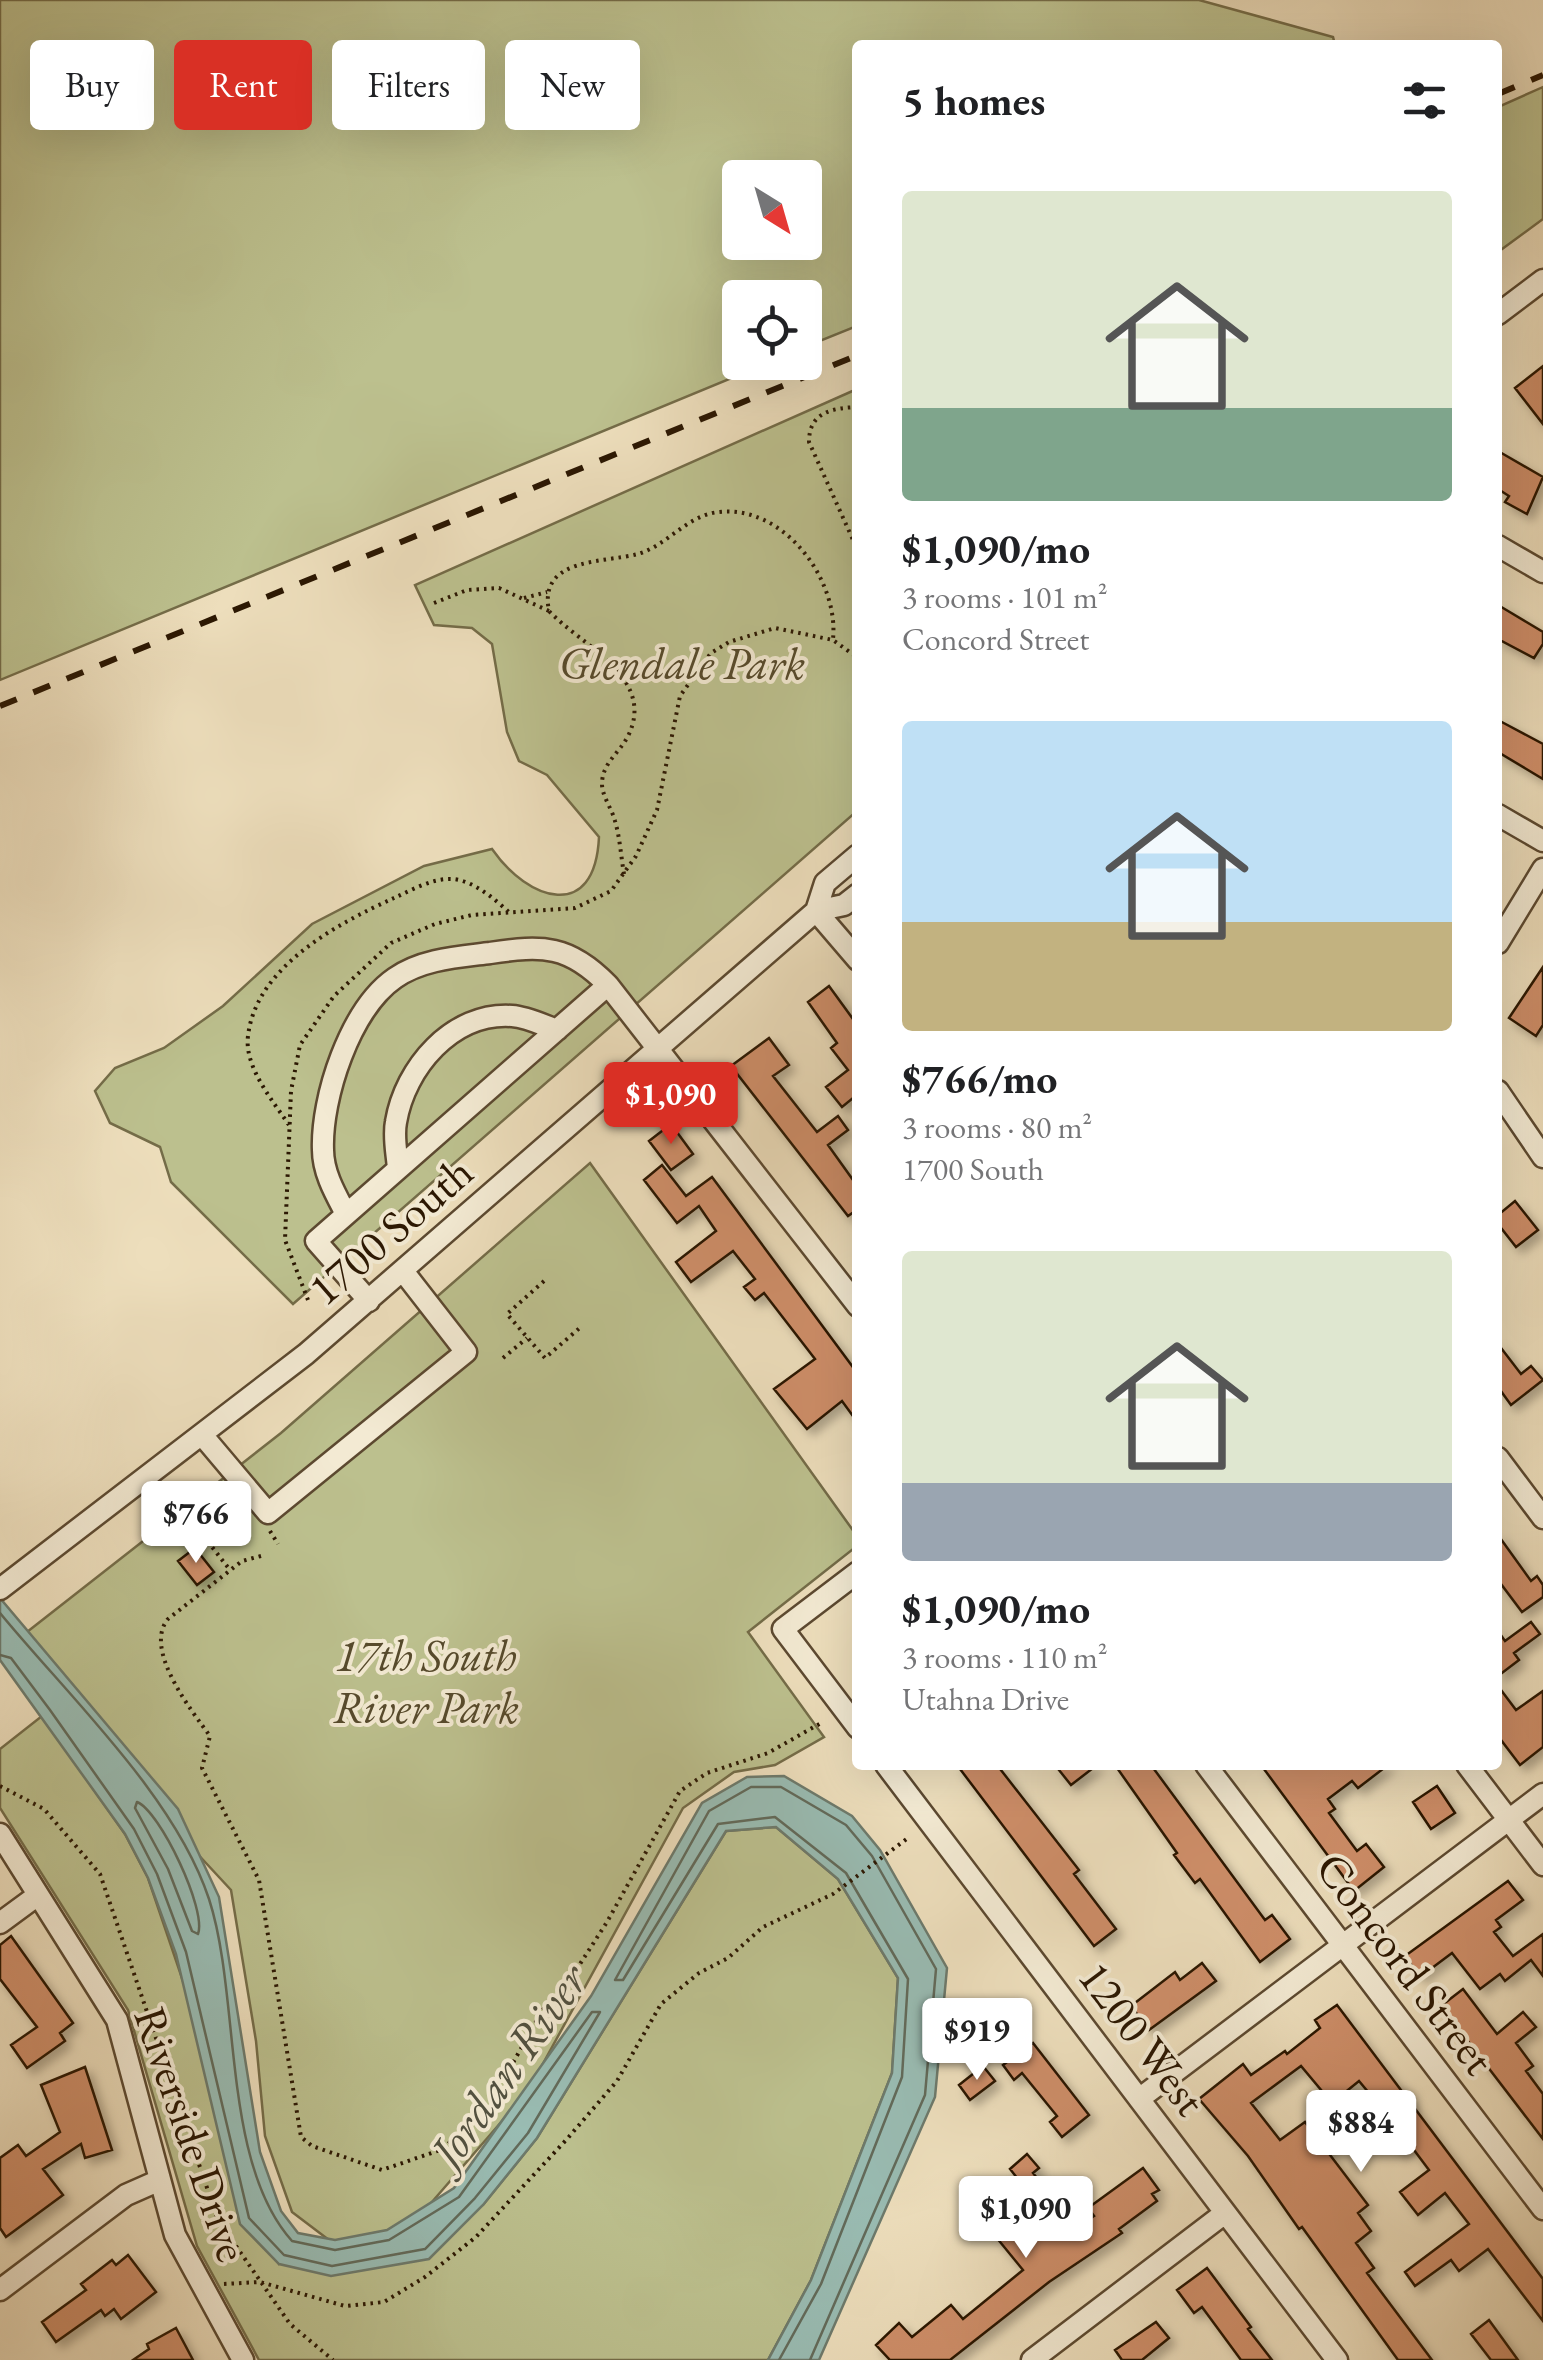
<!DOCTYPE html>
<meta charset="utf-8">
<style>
:root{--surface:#fff;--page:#f2f2f2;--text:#202124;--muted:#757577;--accent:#d93025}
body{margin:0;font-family:"EB Garamond",serif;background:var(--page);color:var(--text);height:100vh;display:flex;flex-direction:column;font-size:38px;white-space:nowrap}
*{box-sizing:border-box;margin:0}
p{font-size:32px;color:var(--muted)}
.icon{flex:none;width:55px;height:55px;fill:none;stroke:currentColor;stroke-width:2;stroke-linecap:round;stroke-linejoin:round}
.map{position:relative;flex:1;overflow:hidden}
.drawer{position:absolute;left:852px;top:40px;width:650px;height:1730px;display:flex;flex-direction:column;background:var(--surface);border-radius:10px;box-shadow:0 10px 40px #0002}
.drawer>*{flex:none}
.banner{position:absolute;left:30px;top:40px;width:672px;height:90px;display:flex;gap:20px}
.needle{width:65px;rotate:143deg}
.fabs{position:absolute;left:722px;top:160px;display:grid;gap:20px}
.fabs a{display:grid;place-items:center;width:100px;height:100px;border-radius:10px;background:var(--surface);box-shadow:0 10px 40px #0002;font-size:50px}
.price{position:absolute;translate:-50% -85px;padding:0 22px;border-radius:10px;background:#fff;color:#222;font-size:32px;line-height:65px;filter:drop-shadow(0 2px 5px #0008)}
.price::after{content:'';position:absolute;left:50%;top:60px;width:30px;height:22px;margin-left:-15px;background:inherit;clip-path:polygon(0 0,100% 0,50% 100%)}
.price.selected{background:var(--accent);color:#fff}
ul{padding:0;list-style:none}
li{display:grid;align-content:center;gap:20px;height:530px;padding:0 50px}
li span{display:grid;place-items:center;height:310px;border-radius:10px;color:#555}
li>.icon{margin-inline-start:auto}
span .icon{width:180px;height:180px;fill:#fffc;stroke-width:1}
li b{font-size:42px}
h2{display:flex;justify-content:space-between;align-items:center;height:120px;padding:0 50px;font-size:42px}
.pill{padding:0 35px;border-radius:10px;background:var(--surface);box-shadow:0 10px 40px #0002;font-size:35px;line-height:90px}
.pill.selected{background:var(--accent);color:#fff}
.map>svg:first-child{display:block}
.green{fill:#bcc08e;stroke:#746c48;stroke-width:2.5;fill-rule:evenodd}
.water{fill:#99bcb3;stroke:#6d7a6c;stroke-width:2.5}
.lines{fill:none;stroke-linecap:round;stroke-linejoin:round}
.shore{stroke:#626a5a;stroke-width:2.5}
.building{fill:#ce8e69;stroke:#2b1702;stroke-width:2.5;filter:url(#shadow)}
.minor-casing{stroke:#5c4930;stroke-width:25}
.path{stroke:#2b1702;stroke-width:4;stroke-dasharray:2.5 5;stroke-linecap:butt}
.minor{stroke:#f3ead3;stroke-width:20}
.rail{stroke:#2b1702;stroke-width:6;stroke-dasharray:18 18;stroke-linecap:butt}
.labels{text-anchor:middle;stroke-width:8;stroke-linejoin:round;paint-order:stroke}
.park-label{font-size:45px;font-style:italic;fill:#564a2c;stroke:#f3ead3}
.street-label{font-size:45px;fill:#2b1702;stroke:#f3ead3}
.water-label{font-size:48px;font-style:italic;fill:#525140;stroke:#f3ead3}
</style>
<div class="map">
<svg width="1543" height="2360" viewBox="0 0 1543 2360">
<defs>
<filter id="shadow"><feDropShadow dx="6" dy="6" stdDeviation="5" flood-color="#0004"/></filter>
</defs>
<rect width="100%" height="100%" fill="#eddebc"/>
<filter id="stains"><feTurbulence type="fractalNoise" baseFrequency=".002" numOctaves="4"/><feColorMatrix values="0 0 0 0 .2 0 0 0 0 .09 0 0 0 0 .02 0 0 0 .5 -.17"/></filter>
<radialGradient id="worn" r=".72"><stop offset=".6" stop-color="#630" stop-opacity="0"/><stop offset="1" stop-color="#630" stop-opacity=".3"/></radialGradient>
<path class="green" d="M0,0H1199L1333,37L1335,45H858L857,326L805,347V298H740V362L768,363L0,680ZM740,178H805V242H740Z
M1543,87V219L1498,252V107Z
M857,389V811L293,1304L171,1182L160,1147L110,1123L95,1091L115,1068L164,1048L223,1006L312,924L424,866L492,849C528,901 595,923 599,837L547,775L519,761L507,732L492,644L472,628L434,625L415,585Z
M590,1163L857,1536V1546L748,1632L824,1737L775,1765L734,1772L683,1808L528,2091L412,2225L359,2244L329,2240L292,2212L265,2136L256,2041L231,1890L180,1835L27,1632L281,1433Z
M42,1716L125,1834L148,1878L279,2264L483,2205L537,2138L726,1831L776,1827L838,1879L898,1978L892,2073L811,2280L768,2360H259L197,2246L128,2010L0,1808V1749Z"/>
<path class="water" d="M0,1598L178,1809L219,1897L260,2152L281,2211L298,2233L335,2240L387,2230L454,2188L591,1996L702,1803L747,1777L784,1776L852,1816L880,1850L947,1968L935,2097L819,2360H768L811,2280L892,2073L898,1978L838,1879L776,1827L726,1831L537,2138L483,2205L429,2259L331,2276L279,2264L240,2224L176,1954L148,1878L125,1834L0,1660Z"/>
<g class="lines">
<path class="shore" d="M0,1613C69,1697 175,1796 209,1899C241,1997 221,2162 292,2241L335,2250L389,2240L459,2197L592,2012H600L528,2133L475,2198L425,2249L332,2266L284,2255L249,2218L186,1952L157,1874L134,1829L50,1710L11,1658L0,1655
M137,1802C160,1811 207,1910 198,1934L192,1931L168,1869L135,1808Z
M779,2360L821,2284L902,2077L908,1979L846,1873L775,1817L718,1824L623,1980H615L709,1811L751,1787H781L846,1825L872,1856L936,1969L925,2095L810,2360"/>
</g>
<path class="building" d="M1543,366V424L1515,388Z
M1498,451L1543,477L1527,514L1505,502L1509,496L1498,489Z
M1498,605L1543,632V644L1534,658L1498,639Z
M1498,720L1543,744V779L1498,752Z
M1543,967V1025L1536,1036L1509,1018Z
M829,986L858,1026V1094L842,1107L826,1087L848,1070L831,1048L837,1043L808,1002Z
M769,1038L789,1065L773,1076L817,1132L838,1116L848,1130L828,1145L858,1187V1209L848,1216L731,1066Z
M671,1124L693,1154L671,1170L649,1141Z
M662,1165L686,1196L712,1177L858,1374V1423L842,1401L807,1429L774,1389L815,1359L764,1293L755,1300L744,1287L755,1279L733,1251L691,1282L676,1262L716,1231L699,1206L677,1223L644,1180Z
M1515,1201L1538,1230L1516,1247L1498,1224V1215Z
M1498,1344L1521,1374L1531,1366L1543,1380L1511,1405L1498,1387Z
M1498,1535L1531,1581L1537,1576L1543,1585V1597L1522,1612L1498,1580Z
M195,1548L214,1572L197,1585L178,1561Z
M1531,1622L1540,1634L1514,1653L1519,1660L1498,1676V1631L1505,1641Z
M1498,1686L1516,1710L1543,1691V1747L1520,1765L1498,1736Z
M957,1765H997L1079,1870L1074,1874L1116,1929L1094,1946Z
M1055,1765H1097L1071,1785Z
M1115,1765H1151L1265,1920L1272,1915L1290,1939L1260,1962L1200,1879L1195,1883L1174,1855L1177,1853Z
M1261,1765H1388L1358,1788L1352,1781L1328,1799L1335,1809L1329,1813L1357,1851L1366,1844L1384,1867L1354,1891Z
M1437,1786L1455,1813L1431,1829L1413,1802Z
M1508,1881L1523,1900L1496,1920L1501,1927L1494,1932L1513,1956L1543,1934V1976L1531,1960L1505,1981L1500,1974L1480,1989L1452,1953L1420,1977L1405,1956Z
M11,1936L73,2023L60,2033L65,2041L27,2068L11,2045L37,2027L0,1979V1945Z
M1202,1963L1216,1981L1149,2030L1131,2006L1175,1972L1180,1980Z
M1463,1989L1497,2034L1523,2012L1536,2027L1516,2043L1533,2066L1526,2071L1543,2094V2139L1441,2006Z
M1337,2005L1543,2279V2321L1488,2249L1459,2271L1451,2260L1415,2286L1405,2272L1469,2224L1445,2193L1418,2215L1400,2192L1429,2170L1411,2146L1402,2153L1384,2129L1393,2122L1359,2081L1332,2103L1301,2066L1251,2103L1280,2140L1305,2122L1368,2205L1358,2213L1371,2231L1356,2243L1374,2268L1367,2273L1432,2360H1398L1302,2227L1299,2229L1248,2156L1199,2099L1243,2064L1251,2075L1285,2051L1287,2054L1320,2028L1315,2020Z
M1033,2043L1089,2115L1062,2137L1050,2122L1057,2116L1022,2073L1014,2080L1003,2065Z
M983,2066L995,2081L970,2100L959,2085Z
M85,2067L112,2150L85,2158L81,2144L43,2169L63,2195L6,2237L0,2228V2158L18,2145L26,2156L60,2132L41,2085Z
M1027,2154L1039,2168L1033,2173L1052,2197L1046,2202L1069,2233L1094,2216L1088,2208L1143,2168L1159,2190L1152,2194L1157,2201L1119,2229L1122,2233L1049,2282L950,2360H890L876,2345L899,2323L912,2337L951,2305L963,2319L1023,2270L996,2237L1016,2220L1004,2204L1025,2188L1010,2169Z
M128,2255L156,2292L121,2319L114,2309L105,2316L101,2310L56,2342L42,2322L86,2290L81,2284L112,2260L116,2265Z
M1207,2268L1251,2327L1248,2329L1272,2360H1241L1202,2307L1194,2313L1177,2290Z
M1489,2320L1518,2360H1491L1471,2334Z
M1156,2322L1169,2338L1142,2360H1122L1115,2350Z
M176,2328L193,2360H133L149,2349L147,2344Z"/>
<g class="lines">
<defs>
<path id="minor" d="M1498,314L1543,280
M1498,546L1543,572
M1498,815L1543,841
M816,911L825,883L858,855
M816,911L858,960
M1498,943L1543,869
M1498,1091L1543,1157
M398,1169C397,1154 393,1137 396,1122C405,1068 452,1012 512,1016C527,1017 543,1025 557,1030
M346,1214C336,1195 323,1173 323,1150C321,1098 350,1009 395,978C422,959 458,957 490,953C543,945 569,945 608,985
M369,1301L316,1241L608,985L858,1306
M203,1436L268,1513L466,1352L403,1271
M1498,1458L1543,1518
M858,1572L783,1629L858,1728
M0,1589L306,1354L816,911L844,905L858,894
M886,1765L1337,2360
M1206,1765L1543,2209
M1467,1765L1543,1865
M0,1834L117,2020L175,2235L243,2360
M0,1923L38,1895
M1139,2099L1543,1794
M0,2290L126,2195L160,2180
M1032,2360L1225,2213"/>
</defs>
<use href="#minor" class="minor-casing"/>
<path class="path" d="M858,407C832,408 809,412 809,442L858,551
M524,598L547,592
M434,603L467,590L499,588L549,611
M624,874C621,857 620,838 615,821C612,809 602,796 602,784C602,764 618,754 627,738C659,678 580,645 549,611C538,557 604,563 638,554C668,545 687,515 719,512C785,505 839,581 833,639
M289,1125C273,1101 244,1067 248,1036C256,966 339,923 394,898C412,890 432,878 452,879C473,880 496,900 511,914
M544,1281L507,1314L545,1358L582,1326
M308,1300L285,1240L291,1091L300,1045L334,996L391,943L435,924L472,915L575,908L611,891L636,856L657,810L680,696L711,653L729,642L775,628L833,640L858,658
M503,1358L527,1338
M180,1506L230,1570
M270,1531L278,1544
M261,1556L242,1561L168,1619C143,1649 191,1710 210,1736L202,1768L259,1880L301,2137L312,2146L382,2170L443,2149L492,2100L545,2006L571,1978L607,1922L680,1791L707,1773L768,1753L821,1723
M0,1786L44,1809L100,1874L218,2220L290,2324L333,2360
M224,2284L260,2282L345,2306L384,2302L425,2277L476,2237L567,2139L617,2081L661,2004L699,1973L728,1958L763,1927L833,1894L908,1838"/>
<use href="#minor" class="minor"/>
<path class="rail" d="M1498,94L1543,75
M0,706L858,355"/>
</g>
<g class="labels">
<g class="park-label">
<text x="682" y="679">Glendale Park</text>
<text x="426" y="1671">17th South<tspan x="426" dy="52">River Park</tspan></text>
</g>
<g class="street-label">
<text transform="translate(390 1230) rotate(-41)" y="16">1700 South</text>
<text transform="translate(1406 1963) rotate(53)" y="16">Concord Street</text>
<text transform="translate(1143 2038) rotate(53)" y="16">1200 West</text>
<text transform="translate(192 2134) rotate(71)" y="16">Riverside Drive</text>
</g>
<g class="water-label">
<text transform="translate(508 2065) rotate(-55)" y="17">Jordan River</text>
</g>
</g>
<rect width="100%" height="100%" filter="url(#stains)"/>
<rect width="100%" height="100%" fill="url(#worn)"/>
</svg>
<div class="fabs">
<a><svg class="needle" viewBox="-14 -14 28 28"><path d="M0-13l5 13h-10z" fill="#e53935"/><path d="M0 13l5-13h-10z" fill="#757577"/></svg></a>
<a><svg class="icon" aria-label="locate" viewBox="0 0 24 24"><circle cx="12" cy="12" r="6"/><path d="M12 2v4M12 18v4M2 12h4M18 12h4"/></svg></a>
</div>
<b class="price selected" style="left:671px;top:1147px">$1,090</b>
<b class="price" style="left:196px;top:1566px">$766</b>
<b class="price" style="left:977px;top:2083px">$919</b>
<b class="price" style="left:1361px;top:2175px">$884</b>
<b class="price" style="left:1026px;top:2261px">$1,090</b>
<div class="banner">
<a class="pill">Buy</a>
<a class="pill selected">Rent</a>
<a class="pill">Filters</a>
<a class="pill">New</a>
</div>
<section class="drawer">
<h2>5 homes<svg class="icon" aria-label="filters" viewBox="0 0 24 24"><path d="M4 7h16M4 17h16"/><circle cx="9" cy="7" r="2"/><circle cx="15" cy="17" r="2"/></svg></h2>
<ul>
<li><span style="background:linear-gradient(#dfe7d0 70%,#7fa58c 0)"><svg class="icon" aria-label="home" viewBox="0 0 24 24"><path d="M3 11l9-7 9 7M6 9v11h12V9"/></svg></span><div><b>$1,090/mo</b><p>3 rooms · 101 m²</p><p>Concord Street</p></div></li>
<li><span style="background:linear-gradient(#bfe0f5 65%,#c2b280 0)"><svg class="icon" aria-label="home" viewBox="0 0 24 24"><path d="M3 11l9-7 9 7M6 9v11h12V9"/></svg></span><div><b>$766/mo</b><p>3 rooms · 80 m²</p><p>1700 South</p></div></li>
<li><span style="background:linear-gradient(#dfe7d0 75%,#9aa5b1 0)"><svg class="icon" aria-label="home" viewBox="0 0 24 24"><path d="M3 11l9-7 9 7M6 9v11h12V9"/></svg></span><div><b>$1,090/mo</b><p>3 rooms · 110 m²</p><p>Utahna Drive</p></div></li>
</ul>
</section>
</div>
